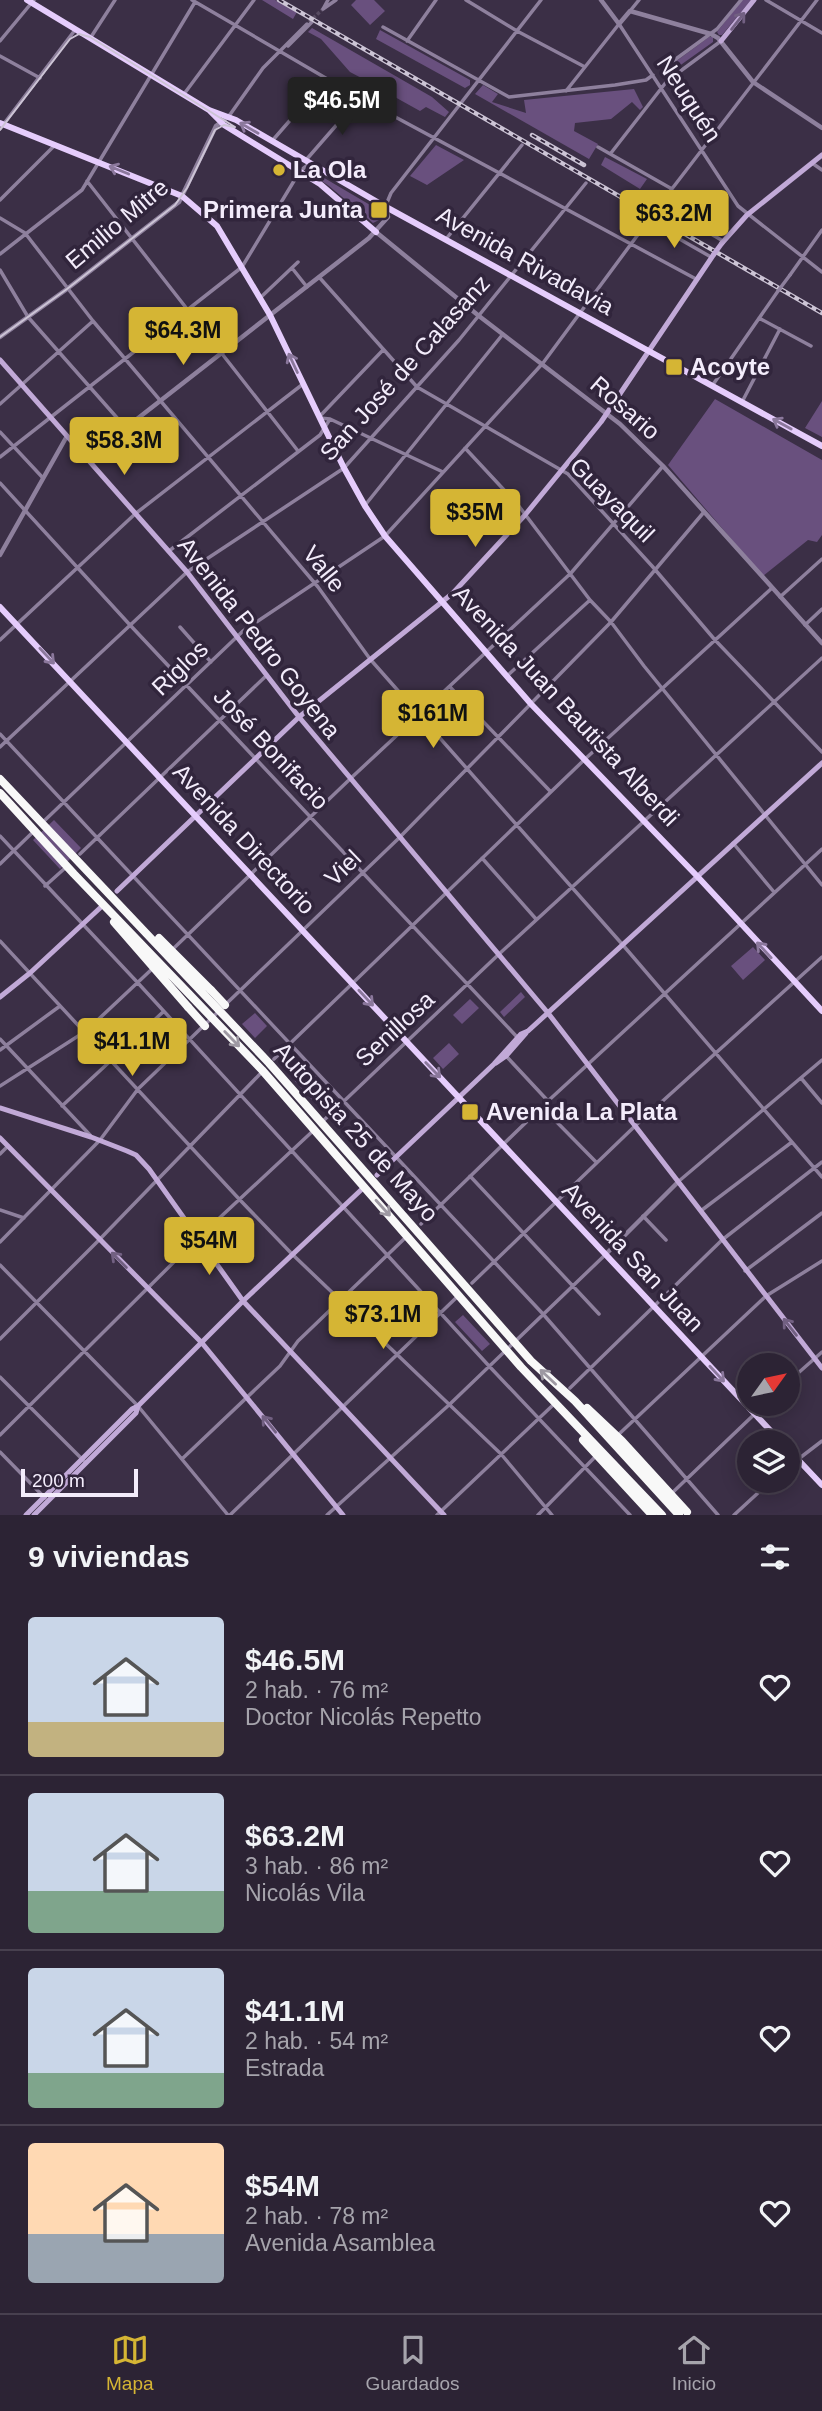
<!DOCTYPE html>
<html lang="es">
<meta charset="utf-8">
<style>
:root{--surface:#2c2334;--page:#382f40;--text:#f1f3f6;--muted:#a6a4ac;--line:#48404f;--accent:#d5b534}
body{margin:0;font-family:Helvetica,sans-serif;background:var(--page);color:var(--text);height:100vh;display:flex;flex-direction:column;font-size:26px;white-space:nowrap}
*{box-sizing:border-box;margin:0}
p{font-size:23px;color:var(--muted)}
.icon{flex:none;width:38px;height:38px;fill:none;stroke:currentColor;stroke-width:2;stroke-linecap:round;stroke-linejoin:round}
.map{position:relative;height:1515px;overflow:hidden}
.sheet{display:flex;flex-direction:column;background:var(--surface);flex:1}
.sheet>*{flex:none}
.needle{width:46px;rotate:57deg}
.fabs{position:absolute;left:737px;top:1353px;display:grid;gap:14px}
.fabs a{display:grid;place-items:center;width:63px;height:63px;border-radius:50%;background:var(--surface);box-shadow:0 4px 18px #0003,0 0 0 2px var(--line);font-size:35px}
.scale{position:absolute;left:21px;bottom:18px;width:117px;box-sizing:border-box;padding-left:7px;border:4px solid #f3ecfb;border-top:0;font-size:19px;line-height:24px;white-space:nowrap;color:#f3ecfb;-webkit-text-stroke:5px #31253c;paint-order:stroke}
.price{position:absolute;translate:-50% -60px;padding:0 16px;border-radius:7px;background:var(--accent);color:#111;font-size:23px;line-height:46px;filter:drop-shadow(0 2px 4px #0008)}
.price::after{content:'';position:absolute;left:50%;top:42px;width:21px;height:16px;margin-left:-10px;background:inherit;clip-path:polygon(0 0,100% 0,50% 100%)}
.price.on{background:#222;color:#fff}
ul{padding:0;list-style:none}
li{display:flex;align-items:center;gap:21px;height:175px;padding:0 28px}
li+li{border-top:2px solid var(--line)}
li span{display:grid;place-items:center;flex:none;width:196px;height:140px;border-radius:7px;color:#555}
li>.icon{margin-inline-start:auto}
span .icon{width:84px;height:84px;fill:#fffc;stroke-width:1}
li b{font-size:30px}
h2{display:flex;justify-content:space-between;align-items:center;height:84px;padding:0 28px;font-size:30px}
.tabs{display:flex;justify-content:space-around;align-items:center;height:98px;border-top:2px solid var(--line);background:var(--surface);font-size:19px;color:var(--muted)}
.tabs a{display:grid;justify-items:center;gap:4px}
.tabs .on{color:var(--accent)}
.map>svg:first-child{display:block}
.green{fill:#69507e}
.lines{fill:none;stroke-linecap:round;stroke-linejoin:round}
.minor-tunnel{stroke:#574b61;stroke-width:3.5;stroke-dasharray:3.5 2;stroke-linecap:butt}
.minor{stroke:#8e809d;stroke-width:3.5}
.tertiary{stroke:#8e809d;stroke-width:4.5}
.secondary{stroke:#c1a9d7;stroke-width:5}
.primary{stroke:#e5ccfc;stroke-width:6}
.motorway{stroke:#f8f8f8;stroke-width:8}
.tram{stroke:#ccc4d5;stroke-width:2}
.rail-casing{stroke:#ccc4d5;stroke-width:4.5}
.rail{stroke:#31253c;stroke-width:2;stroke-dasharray:5;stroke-linecap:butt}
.minor-bridge{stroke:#8e809d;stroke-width:3.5}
.secondary-bridge{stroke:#c1a9d7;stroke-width:5}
.motorway-bridge{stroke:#f8f8f8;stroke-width:8}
.oneway{stroke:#726082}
.oneway2{stroke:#8b789c}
.oneway3{stroke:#9e99a3}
.poi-dot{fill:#d5b534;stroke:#31253c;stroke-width:2.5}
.labels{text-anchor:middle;stroke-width:7;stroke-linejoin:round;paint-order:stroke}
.street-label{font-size:24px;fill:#f3ecfb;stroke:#31253c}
.poi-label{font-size:24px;font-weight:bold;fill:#f3ecfb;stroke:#31253c;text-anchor:start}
</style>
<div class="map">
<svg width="822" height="1515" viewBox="0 0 822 1515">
<rect width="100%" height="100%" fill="#3b2f46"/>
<path class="green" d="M262,0H275L297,12L293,19Z
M356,0H374L385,11L370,25L351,5Z
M742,0H751L722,35H719L717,32Z
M312,28L432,97L449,112L445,117L426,107L420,111L375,86L367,95L360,91L367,81L350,72L321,39L308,32Z
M380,30L470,80V85L465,88L376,39Z
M709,37H713V42L668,74L671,65Z
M483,85L498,94L492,102L526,113L524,100L634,89L643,107L640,110L632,102L611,119L575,123L574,131L598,144L589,159L475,94Z
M436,145L464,160L427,185L410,176Z
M605,157L647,179L640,189L601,165Z
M309,169L382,212L383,218L373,223L329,186L307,171Z
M715,399L822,460V535L817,542L808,540L763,576L668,465Z
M822,401V437L805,428Z
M54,820L81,848L60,869L33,840Z
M753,947L765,960L743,980L731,966Z
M521,992L525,997L504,1017L500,1012Z
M470,999L479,1008L462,1024L453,1015Z
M255,1013L267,1026L255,1038L242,1024Z
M449,1043L459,1054L443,1069L433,1058Z
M306,1066L326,1088L312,1100L292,1078Z
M463,1315L490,1344L482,1351L455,1322Z"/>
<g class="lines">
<path class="minor-tunnel" d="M309,22L324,8"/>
<path class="minor" d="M192,0L360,98L696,279
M466,0L517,31L585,67
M766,0L822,33
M323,9L336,0
M323,9L328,0
M630,11L639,0
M383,27L509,97L615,85L646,80L653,75
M91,37L115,0
M0,41L34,0
M407,41L436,0
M288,46L312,22L311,20
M0,56L40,78
M667,81L669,64L717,29L741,0
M566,91L619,24L738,206L822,272
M184,94L254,0
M229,116L263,68L307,24
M0,129L75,30
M272,141L326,79
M598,147L672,189
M611,153L667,81L721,41
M306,160L360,98
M812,163L822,170
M87,181L298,451
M0,200L55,145
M660,204L723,241
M386,205L391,193L541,0
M658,207L817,0
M0,218L25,233L93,321L318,587L370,659L622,944L822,1177
M648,221L711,257
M446,239L522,145
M0,254L82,190L195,2
M292,268L307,287
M0,270L28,317L126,428
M790,275L822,230
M319,277L417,387L568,474L652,566L715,640L822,752
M260,298L298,262
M759,318L811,346
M712,386L778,291
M742,402L780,329
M0,404L93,321
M320,416L383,350
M320,418L330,419L443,472
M0,432L43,478
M465,448L518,505L590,600L611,622L644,666L822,885
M0,457L242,267L300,171L309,164
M0,483L130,625L518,1038
M366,504L503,334
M169,551L320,435L330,419
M780,597L822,559
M805,625L822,609
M180,627L211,662
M0,640L135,514L303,384
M507,676L590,600
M450,687L550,791
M0,734L543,1314L718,1515
M0,747L187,572L344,468L459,340L586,183
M43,822L243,631L385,536L543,363L651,217
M0,836L138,983L489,1366L630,1515
M733,843L774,892
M80,854L267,675
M482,858L536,919
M0,864L33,832
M45,886L64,869
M0,941L240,1200L292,1254L501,1454L552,1515
M174,948L350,779L571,573L663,466
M225,1005L399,838L611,622L704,512
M0,1039L90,1135
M0,1050L60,1006
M507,1057L548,1101
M274,1059L584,760L772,588
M801,1078L822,1103
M0,1086L86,1031L152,969
M62,1106L163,1012
M542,1107L596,1162
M323,1121L498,955L822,658
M0,1154L8,1146
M470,1176L599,1314
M679,1181L822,1060
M0,1210L24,1218
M702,1210L792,1142
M643,1216L666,1240
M421,1224L548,1101L822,849
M0,1242L100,1140L138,1089L220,1010
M0,1265L138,1406L228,1515
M745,1271L822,1213
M472,1283L635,1126L822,957
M0,1339L99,1240L260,1074
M0,1377L86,1463
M788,1382L822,1352
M570,1388L722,1240L822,1162
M0,1435L198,1238L315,1129
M618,1435L766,1296L822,1261
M0,1452L45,1498
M182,1459L280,1366L298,1341L404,1239
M788,1467L822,1441
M671,1494L765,1404
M230,1515L457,1297
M327,1515L450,1404L605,1255
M437,1515L552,1406
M538,1515L595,1457
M734,1515L772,1480"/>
<path class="tertiary" d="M601,0L619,24L630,11L711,34L718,38L753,82L822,128
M376,232L479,316L620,424L663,466L822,643
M0,337L67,289L179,202L216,126L229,116
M87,458L369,238L388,217L386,208
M0,555L67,436
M605,1255L678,1182"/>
<path class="secondary" d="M721,41L754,0
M722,243L747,215L822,155
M0,360L187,572L299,717L548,1013L822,1368
M117,891L299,717L453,593L525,515L601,422L714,254
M0,997L30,973L100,908
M496,1063L506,1056L526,1033
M0,1108L91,1137L127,1151L136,1155L149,1169L243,1301L444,1515
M0,1138L202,1343L343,1515
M377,1175L494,1064L521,1034L528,1031L822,763
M26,1515L132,1409L138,1406L243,1301L361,1190
M34,1515L136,1413L138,1406"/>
<path class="primary" d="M27,0L209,110L236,120L386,207L822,446
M209,110L224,125L320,184L376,232
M0,123L182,196L217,226L270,315L344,468L365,506L385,536L531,704L697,876L822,1011
M0,607L781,1442
M788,1449L822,1485"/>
<path class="motorway" d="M211,990L225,1005
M188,1007L205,1026"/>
<path class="tram" d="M0,130L70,39L79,34L90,37L235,127
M0,337L67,289L175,205L187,188L215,130L224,125L234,127"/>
<defs>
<path id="rail" d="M279,0L822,313
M532,135L584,165"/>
</defs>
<use href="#rail" class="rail-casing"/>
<use href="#rail" class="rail"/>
<path class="minor-bridge" d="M651,217L658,207
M778,291L790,275"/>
<path class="secondary-bridge" d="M714,254L722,243"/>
<path class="motorway-bridge" d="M0,779L269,1063L531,1361L575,1401L679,1515
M0,793L74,874L262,1070L521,1367L662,1515
M114,922L188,1007
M159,938L211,990
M587,1408L622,1441L687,1512
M583,1440L652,1515"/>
</g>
<defs><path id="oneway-shaft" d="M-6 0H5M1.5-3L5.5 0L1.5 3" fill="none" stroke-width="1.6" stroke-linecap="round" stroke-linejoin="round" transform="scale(1.75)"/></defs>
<g class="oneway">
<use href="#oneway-shaft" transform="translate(738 21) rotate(-52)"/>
<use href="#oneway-shaft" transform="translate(119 1260) rotate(-135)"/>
<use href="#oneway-shaft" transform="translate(790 1327) rotate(-128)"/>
<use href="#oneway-shaft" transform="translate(269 1424) rotate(-129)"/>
</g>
<g class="oneway2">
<use href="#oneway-shaft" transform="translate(249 128) rotate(-150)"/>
<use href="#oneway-shaft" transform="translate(119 170) rotate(-158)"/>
<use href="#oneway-shaft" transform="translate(293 363) rotate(-115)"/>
<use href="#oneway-shaft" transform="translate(782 424) rotate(-151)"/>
<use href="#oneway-shaft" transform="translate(47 656) rotate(47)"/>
<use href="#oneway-shaft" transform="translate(764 950) rotate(-133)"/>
<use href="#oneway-shaft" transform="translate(366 998) rotate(47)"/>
<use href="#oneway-shaft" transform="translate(433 1070) rotate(46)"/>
<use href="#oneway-shaft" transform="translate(717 1374) rotate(47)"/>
</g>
<g class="oneway3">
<use href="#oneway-shaft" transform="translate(232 1039) rotate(46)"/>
<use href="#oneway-shaft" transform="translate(383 1208) rotate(48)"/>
<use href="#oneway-shaft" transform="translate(548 1377) rotate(-137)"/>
</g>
<g class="poi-dot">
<circle cx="279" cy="170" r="7"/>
<rect x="370" y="201" width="18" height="18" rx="3.5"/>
<rect x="665" y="358" width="18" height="18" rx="3.5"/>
<rect x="461" y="1103" width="18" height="18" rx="3.5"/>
</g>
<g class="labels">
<g class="street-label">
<text transform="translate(689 99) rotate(57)" y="8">Neuquén</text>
<text transform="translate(117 224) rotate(-40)" y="8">Emilio Mitre</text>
<text transform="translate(525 261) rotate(29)" y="8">Avenida Rivadavia</text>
<text transform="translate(405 368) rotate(-48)" y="8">San José de Calasanz</text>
<text transform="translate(625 408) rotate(41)" y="8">Rosario</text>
<text transform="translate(612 500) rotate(45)" y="8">Guayaquil</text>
<text transform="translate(324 569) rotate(51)" y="8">Valle</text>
<text transform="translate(259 638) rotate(52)" y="8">Avenida Pedro Goyena</text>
<text transform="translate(180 668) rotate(-44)" y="8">Riglos</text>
<text transform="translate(566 706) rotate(47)" y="8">Avenida Juan Bautista Alberdi</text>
<text transform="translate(271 749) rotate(47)" y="8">José Bonifacio</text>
<text transform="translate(244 839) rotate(47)" y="8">Avenida Directorio</text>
<text transform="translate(343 868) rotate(-44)" y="8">Viel</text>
<text transform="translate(395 1029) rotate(-43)" y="8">Senillosa</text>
<text transform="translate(356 1132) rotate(48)" y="8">Autopista 25 de Mayo</text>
<text transform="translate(633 1257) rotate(47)" y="8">Avenida San Juan</text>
</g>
<g class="poi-label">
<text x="293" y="178">La Ola</text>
<text x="363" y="218" text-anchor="end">Primera Junta</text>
<text x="690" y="375">Acoyte</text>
<text x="486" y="1120">Avenida La Plata</text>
</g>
</g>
</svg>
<div class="fabs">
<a><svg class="needle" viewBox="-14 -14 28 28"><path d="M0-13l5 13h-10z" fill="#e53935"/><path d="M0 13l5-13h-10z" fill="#a6a4ac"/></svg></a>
<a><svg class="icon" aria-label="layers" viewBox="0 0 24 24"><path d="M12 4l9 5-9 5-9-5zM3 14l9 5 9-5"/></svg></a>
</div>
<div class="scale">200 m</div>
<b class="price on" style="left:342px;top:137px">$46.5M</b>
<b class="price" style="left:674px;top:250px">$63.2M</b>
<b class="price" style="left:183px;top:367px">$64.3M</b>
<b class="price" style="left:124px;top:477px">$58.3M</b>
<b class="price" style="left:475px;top:549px">$35M</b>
<b class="price" style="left:433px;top:750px">$161M</b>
<b class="price" style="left:132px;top:1078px">$41.1M</b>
<b class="price" style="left:209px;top:1277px">$54M</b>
<b class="price" style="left:383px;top:1351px">$73.1M</b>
</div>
<section class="sheet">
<h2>9 viviendas<svg class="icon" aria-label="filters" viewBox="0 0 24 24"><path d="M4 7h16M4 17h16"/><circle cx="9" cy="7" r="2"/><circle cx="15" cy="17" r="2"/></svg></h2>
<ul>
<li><span style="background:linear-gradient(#c9d6e8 75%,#c2b280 0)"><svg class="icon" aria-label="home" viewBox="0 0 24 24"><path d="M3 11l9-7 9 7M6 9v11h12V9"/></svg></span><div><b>$46.5M</b><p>2 hab. · 76 m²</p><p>Doctor Nicolás Repetto</p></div><svg class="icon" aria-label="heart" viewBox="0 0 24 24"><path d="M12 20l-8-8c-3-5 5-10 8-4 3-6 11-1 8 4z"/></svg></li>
<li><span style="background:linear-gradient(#c9d6e8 70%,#7fa58c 0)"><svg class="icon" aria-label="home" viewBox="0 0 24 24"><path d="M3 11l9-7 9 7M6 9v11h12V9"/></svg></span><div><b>$63.2M</b><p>3 hab. · 86 m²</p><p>Nicolás Vila</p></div><svg class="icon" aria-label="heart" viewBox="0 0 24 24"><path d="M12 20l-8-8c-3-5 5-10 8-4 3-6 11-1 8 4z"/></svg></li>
<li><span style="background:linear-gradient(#c9d6e8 75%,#7fa58c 0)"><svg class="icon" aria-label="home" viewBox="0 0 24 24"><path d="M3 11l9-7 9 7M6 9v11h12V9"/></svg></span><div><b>$41.1M</b><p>2 hab. · 54 m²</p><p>Estrada</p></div><svg class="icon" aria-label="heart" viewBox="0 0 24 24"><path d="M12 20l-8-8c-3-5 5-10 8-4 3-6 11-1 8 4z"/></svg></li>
<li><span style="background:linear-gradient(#ffd9b3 65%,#9aa5b1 0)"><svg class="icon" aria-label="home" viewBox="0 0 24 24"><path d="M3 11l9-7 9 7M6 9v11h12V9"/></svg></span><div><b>$54M</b><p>2 hab. · 78 m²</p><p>Avenida Asamblea</p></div><svg class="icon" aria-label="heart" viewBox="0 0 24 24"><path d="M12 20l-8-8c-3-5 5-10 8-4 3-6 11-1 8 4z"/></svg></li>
</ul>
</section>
<nav class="tabs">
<a class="on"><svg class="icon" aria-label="map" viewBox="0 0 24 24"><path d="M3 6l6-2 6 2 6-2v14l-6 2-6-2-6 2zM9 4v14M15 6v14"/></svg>Mapa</a>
<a><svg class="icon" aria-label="saved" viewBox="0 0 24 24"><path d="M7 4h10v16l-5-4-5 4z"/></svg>Guardados</a>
<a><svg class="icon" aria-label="home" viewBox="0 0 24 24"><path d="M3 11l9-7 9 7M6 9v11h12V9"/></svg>Inicio</a>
</nav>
